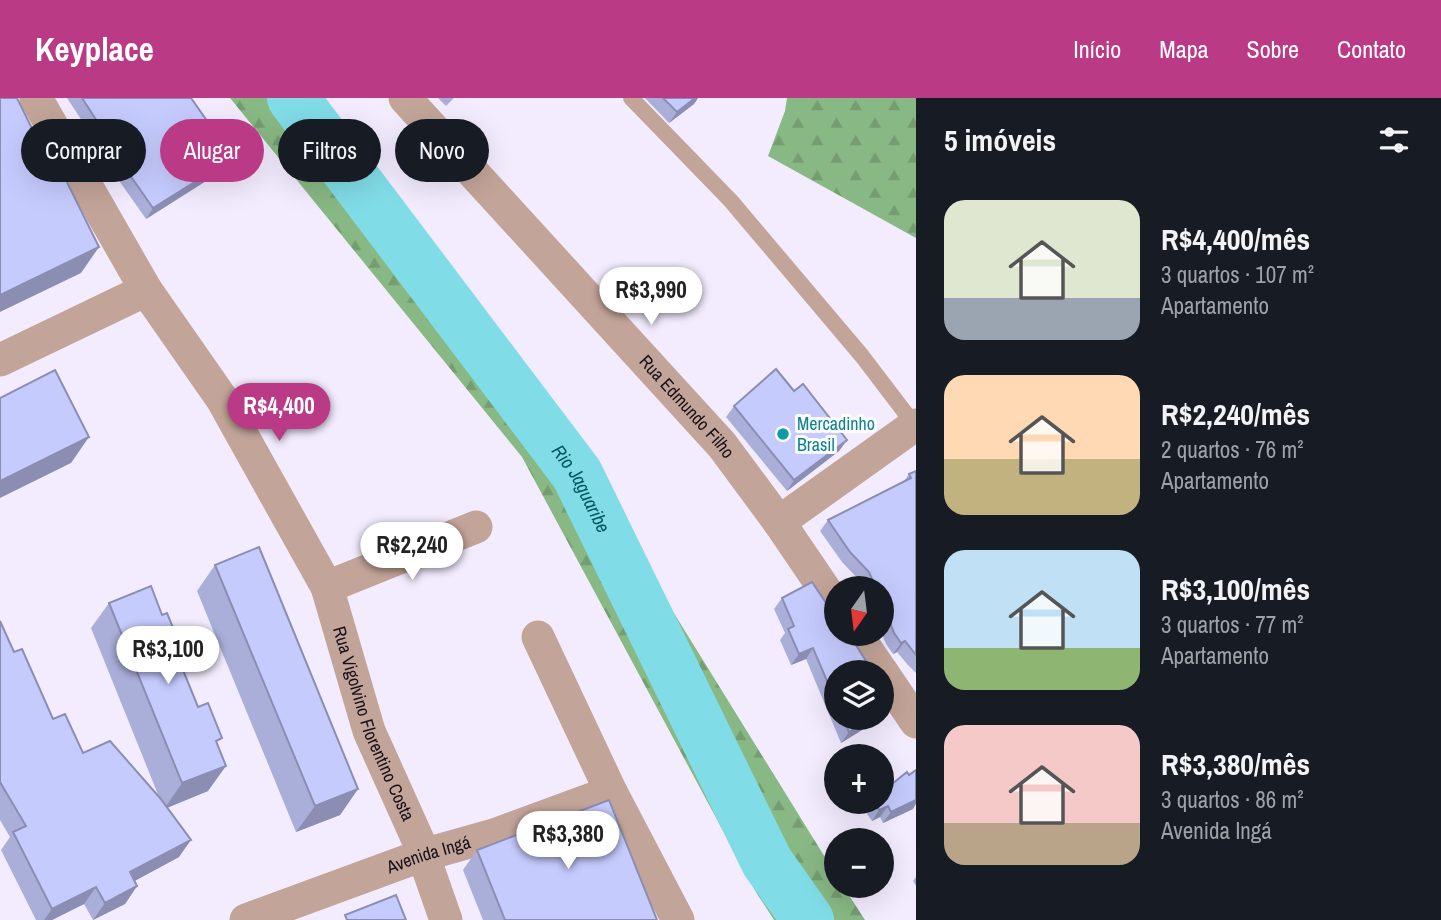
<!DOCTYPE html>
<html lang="pt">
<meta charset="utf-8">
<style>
:root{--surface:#171b24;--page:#20242c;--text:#f1f3f6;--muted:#9ea1a6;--accent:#ba3a86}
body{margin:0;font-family:"Archivo Narrow",sans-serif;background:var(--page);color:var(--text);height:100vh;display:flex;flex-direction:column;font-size:26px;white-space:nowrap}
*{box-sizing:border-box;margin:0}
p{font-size:23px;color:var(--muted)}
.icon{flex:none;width:38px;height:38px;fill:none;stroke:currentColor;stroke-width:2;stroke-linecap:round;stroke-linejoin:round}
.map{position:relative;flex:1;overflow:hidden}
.side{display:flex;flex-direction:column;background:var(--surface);width:525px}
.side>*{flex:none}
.guide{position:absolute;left:21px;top:21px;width:665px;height:63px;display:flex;gap:14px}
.needle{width:46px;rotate:194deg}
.tools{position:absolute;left:824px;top:478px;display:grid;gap:14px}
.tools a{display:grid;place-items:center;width:70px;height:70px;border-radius:50%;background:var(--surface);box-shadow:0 7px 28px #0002;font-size:35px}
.price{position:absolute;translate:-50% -60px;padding:0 16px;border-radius:24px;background:#fff;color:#222;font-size:23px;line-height:46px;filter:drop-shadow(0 2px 4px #0008)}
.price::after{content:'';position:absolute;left:50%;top:42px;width:21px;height:16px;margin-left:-10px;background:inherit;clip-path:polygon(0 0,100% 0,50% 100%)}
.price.on{background:var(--accent);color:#fff}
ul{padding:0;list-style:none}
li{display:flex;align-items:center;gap:21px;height:175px;padding:0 28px}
li span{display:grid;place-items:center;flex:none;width:196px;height:140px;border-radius:21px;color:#555}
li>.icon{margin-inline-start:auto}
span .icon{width:84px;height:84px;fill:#fffc;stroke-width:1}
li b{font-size:30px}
h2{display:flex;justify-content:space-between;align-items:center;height:84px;padding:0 28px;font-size:30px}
.tag{padding:0 24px;border-radius:32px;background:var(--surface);box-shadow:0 7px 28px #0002;font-size:24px;line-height:63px}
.tag.on{background:var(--accent);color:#fff}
header{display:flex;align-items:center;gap:42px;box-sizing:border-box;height:98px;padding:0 35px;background:var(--accent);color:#fff}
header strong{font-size:33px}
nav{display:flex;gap:38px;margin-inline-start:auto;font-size:24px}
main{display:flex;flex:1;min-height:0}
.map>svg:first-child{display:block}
.forest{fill:url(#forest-firs)}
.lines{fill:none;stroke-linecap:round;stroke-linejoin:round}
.river{stroke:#80dce7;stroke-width:52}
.lane{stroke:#c3a498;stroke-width:16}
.street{stroke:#c3a498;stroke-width:33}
.wall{fill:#aaafda}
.shaded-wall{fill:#8b8eb2}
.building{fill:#c6cbfe;stroke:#8b8eb2;stroke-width:2}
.culture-dot{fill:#0f9aa8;stroke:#fff;stroke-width:2.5}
.labels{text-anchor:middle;stroke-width:6;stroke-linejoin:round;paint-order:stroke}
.street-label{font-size:18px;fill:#16111c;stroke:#fff}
.culture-label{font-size:18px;fill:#0d838f;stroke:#fff;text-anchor:start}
.water-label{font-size:19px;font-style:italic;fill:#00575f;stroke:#fff}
</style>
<header>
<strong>Keyplace</strong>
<nav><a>Início</a><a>Mapa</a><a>Sobre</a><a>Contato</a></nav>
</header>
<main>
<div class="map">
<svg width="916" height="822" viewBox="0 0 916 822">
<defs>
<pattern id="forest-firs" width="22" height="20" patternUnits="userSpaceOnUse" patternTransform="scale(1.75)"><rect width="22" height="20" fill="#88b884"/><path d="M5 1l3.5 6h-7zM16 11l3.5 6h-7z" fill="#759d71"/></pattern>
</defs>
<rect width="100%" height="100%" fill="#f3ecff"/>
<path class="forest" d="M230,0H318L495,226L836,777V788H843L865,822H774L756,794L522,359Z
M787,0H916V140L768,58L785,13Z"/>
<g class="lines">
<path class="river" id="s1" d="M293,0L577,376L767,764L808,822"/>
<path class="lane" d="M631,0L731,103L862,258L916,329"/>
<g class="street">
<path id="s2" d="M36,0L146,192L222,301L327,489L369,633L418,742L446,822"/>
<path id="s3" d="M405,0L722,347L779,424L836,508"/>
<path d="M0,262L146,192"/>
<path d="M779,424L915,327"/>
<path d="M327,489L476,429"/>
<path d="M856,536L882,574"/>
<path d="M538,539L611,694L678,822"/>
<path d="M882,574L916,624"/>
<path id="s4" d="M246,822L423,757L494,737L611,694"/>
</g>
</g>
<path class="wall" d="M67,0H191L225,71L146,121L94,47L96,44Z
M438,0H454L446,8Z
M645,0H698L694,6L669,25Z
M794,293L847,342L839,353L787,393L726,319L734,308Z
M916,373V575L907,566L897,554L893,556L886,546L882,536V490H864L862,485L842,464L820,433L828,422L904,383L909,376Z
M215,467L358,691L340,717L296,734L197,493Z
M782,500L828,508L826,511L866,563L858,574H836V620H878L875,624L841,645L806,561L791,567L780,542L785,535L774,511Z
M109,505L162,517L179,544L174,551L198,609L218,646L208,693L167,710L179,759L134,783L137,788L125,806L93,822L84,806L52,822H36L1,752L10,739L0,722V523L14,554L53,621L83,655L159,699L91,530Z
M909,677L913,711L883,725L880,719L872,723L867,716L874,704H882Z
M477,752L657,822H483L463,772Z
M916,779V788L913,783Z"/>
<path class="shaded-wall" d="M695,0H698L694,6L669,25L677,14Z
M233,60L225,71L146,121L153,110Z
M99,149L81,175L0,214V197Z
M89,339L71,365L0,400V383Z
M847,342L839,353L787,393L794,382Z
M905,543L897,554L893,556L901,545Z
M179,544L161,570L172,545Z
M813,550L806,561L791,567L799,556Z
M866,563L859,574H849L851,571Z
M872,620H878L875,624L841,645L849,634Z
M226,668L208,693L164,711L182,685Z
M358,691L340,717L296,734L315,708Z
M916,697V706L913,711L883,725L891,714Z
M888,708L880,719L872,723L879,712Z
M191,742L179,759L118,792L130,774Z
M137,788L125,806L93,822L105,805Z
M96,789L84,806L52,822H44L52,811Z"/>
<path class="building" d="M0,0H17L53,73L60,70L99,149L0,197Z
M82,0H191L233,60L153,110L101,36L104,34Z
M663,0H695L677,14Z
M776,271L794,293L803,286L847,342L794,382L734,308Z
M55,272L89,339L0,383V300Z
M916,373V557L905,543L901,545L894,535L882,506V490H876L869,474L850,454L828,422L911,380L909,376Z
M259,449L358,691L315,708L215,467Z
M812,484L828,508L825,510L836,522V536H849L866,563L851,571L853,574H836V604L813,550L799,556L788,531L794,528L782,500Z
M151,488L162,517L167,515L179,544L172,545L198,609L208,605L222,640L216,643L226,668L182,685L109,505Z
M0,523L14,554L22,551L53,621L65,616L83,655L110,643L160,700L191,742L130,774L137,788L105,805L96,789L52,811L13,734L26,728L0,684Z
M843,620H872L849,634Z
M916,672V702L891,714L888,708L879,712L875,705L876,704H882V694L907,674L909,677Z
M609,702L657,822H505L477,752Z
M396,797L406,822H347L345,817Z"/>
<circle class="culture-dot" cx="783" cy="336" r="7"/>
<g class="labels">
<g class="street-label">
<text dy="6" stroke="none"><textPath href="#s3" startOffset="418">Rua Edmundo Filho</textPath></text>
<text dy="6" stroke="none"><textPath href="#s2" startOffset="714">Rua Vigolvino Florentino Costa</textPath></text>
<text dy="6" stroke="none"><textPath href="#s4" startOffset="194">Avenida Ingá</textPath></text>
</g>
<g class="culture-label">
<text x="797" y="332">Mercadinho<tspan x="797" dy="21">Brasil</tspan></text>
</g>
<g class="water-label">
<text dy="7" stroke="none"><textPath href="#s1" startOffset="486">Rio Jaguaribe</textPath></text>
</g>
</g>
</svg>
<div class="tools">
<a><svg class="needle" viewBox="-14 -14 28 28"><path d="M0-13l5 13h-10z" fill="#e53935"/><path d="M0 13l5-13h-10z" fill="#9ea1a6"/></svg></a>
<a><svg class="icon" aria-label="layers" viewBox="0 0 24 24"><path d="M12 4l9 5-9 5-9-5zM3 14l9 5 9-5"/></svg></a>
<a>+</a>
<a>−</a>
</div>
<b class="price" style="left:651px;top:229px">R$3,990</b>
<b class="price on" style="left:279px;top:345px">R$4,400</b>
<b class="price" style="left:412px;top:484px">R$2,240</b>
<b class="price" style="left:168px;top:588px">R$3,100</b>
<b class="price" style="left:568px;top:773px">R$3,380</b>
<div class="guide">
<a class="tag">Comprar</a>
<a class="tag on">Alugar</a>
<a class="tag">Filtros</a>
<a class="tag">Novo</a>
</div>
</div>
<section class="side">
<h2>5 imóveis<svg class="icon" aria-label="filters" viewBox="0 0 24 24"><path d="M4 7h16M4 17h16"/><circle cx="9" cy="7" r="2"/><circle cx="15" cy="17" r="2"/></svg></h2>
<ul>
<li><span style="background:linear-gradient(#dfe7d0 70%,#9aa5b1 0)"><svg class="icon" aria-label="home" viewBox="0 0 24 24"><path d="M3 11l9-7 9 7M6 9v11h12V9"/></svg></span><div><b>R$4,400/mês</b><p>3 quartos · 107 m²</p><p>Apartamento</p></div></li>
<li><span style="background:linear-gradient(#ffd9b3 60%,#c2b280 0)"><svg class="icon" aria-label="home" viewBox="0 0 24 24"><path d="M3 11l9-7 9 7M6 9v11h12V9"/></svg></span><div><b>R$2,240/mês</b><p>2 quartos · 76 m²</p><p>Apartamento</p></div></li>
<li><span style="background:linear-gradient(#bfe0f5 70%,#8fb573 0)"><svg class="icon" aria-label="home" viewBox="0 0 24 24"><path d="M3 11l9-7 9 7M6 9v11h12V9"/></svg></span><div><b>R$3,100/mês</b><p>3 quartos · 77 m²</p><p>Apartamento</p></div></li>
<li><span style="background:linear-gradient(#f6c9c9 70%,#b9a48a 0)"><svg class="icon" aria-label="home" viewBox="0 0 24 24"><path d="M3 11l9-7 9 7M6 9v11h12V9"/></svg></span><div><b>R$3,380/mês</b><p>3 quartos · 86 m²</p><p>Avenida Ingá</p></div></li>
</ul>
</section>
</main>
